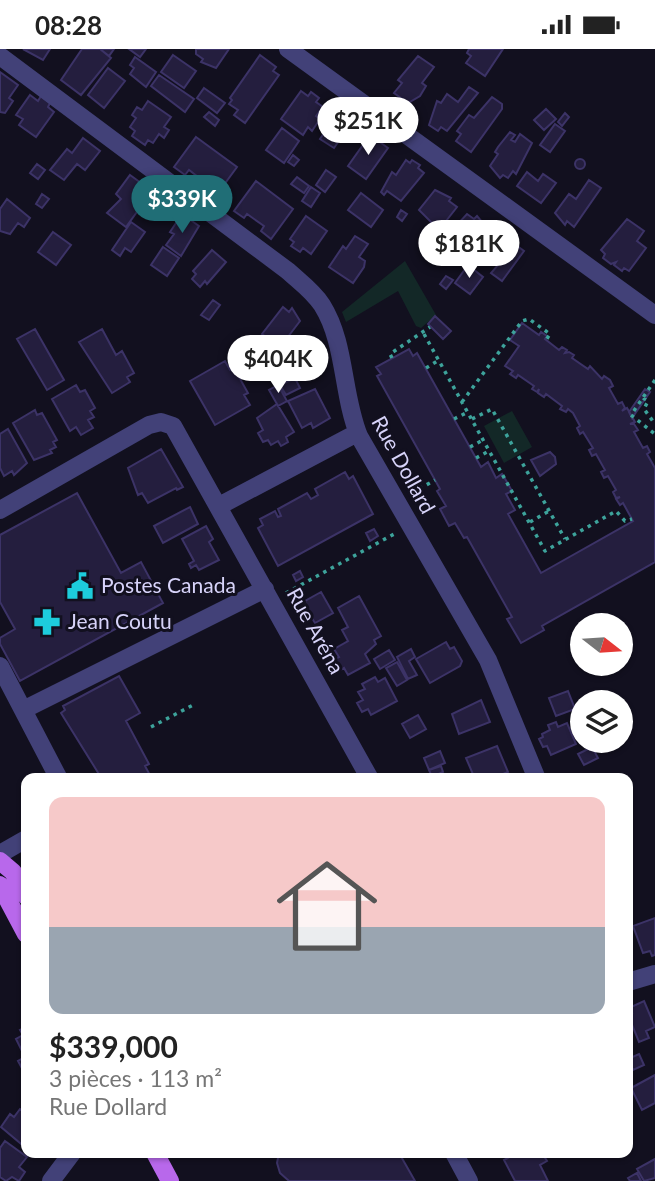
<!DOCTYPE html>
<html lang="fr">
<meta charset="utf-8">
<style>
:root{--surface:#fff;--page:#f2f2f2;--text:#222;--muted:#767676;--accent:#206e76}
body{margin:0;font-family:Lato,sans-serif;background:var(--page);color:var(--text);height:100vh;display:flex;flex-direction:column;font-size:26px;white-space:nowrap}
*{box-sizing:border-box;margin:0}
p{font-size:23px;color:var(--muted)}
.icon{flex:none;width:38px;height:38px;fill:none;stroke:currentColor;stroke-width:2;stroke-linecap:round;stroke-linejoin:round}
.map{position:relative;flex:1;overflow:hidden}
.panel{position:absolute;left:21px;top:724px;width:612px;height:385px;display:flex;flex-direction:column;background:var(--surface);border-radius:14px;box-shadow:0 2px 5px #0004}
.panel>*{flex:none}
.needle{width:46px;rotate:107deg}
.fabs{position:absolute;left:570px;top:564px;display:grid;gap:14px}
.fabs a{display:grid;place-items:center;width:63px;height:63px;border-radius:50%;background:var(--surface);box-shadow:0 2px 5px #0004;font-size:35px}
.price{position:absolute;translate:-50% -60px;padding:0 16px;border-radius:24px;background:#fff;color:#222;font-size:23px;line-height:46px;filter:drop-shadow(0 2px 4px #0008)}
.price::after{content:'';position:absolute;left:50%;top:42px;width:21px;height:16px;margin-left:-10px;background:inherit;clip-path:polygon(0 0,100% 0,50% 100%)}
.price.on{background:var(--accent);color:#fff}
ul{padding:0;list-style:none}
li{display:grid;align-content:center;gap:14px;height:371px;padding:0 28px}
li span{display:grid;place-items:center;height:217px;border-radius:14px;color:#555}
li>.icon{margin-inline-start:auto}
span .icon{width:126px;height:126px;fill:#fffc;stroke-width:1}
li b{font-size:30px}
.status{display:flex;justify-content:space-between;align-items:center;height:49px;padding:0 35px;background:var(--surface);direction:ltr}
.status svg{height:19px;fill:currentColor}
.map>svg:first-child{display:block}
.green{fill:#132827}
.building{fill:#241e3e;stroke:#3c3367;stroke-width:2}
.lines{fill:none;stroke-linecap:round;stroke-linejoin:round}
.path{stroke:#3da39b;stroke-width:3.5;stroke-dasharray:3.5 5;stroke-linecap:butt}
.minor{stroke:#424178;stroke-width:18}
.major{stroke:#b868eb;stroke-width:18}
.labels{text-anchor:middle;stroke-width:6;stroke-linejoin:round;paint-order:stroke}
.street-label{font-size:21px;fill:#d7d3f9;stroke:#12101f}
.poi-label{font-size:21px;fill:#d7d3f9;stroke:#12101f;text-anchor:start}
</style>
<div class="status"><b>08:28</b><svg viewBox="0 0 49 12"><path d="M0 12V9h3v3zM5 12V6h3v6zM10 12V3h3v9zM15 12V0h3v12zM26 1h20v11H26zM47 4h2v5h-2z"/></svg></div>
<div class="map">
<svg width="655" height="1132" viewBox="0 0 655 1132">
<rect width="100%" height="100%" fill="#12101f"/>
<path class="green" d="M405,212L436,266L421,279L416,277L398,242L346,273L342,263Z
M512,362L532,398L504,414L484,377Z"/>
<path class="building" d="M23,0H50L43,11Z
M82,0H100L111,9L81,46L61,31Z
M100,0H114L109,7Z
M129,0H146L140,8Z
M196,0H229L216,19L201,13L203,10L196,5Z
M469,0H503L485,27L466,14L471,7L467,4Z
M173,6L196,22L184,39L161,23Z
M260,6L276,18L273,22L279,26L245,74L234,66L238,61L229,55L232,51L230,49Z
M418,7L434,18L422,34L426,37L420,47L408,54L394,44L402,34L398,31Z
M135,8L156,23L146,38L130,25L134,19L130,16Z
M108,19L125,32L104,59L88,46Z
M0,23L18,36L9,49L13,52L5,64L0,63Z
M159,26L194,50L185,63L151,37Z
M469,38L478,44L447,82L441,78L438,82L429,76L437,52L441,54L447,45L458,53Z
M204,39L225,54L217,64L197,49Z
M301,42L308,47L311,43L319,49L316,53L323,58L316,67L320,70L312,82L308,78L303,86L281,70Z
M30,46L38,52L41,47L50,54L48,58L54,63L36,88L19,76L23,70L16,66Z
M492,48L502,55V60L471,103L456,92L461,85L457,82L469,66L474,69Z
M148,52L171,68L164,78L169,81L164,89L159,85L153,94L148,91L145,96L132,87L135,82L130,78L136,69L132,66L137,58L142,61Z
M546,60L556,70L544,81L534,71Z
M339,62L353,72L334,99L320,90Z
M209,63L219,71L215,77L204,68Z
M565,64L569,68L562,77L558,73Z
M555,75L565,82L550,103L540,96Z
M282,79L299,92L284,114L266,101Z
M510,83L515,86L511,91L515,93L520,85L532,94L516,125L513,122L508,129L503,126L500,129L490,117L498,105L495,103L498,98Z
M370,86L388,99L366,130L348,117Z
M196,88L237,118L215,148L204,140L207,135L189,121L185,126L174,118Z
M83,89L100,102L85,121L77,115L64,131L50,121L67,100L72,104Z
M293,106L299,111L294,117L288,113Z
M575 115a5 5 0 1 1 10 0a5 5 0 1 1-10 0Z
M406,111L410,114L412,111L420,116L418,119L424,124L401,152L387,142L384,146L381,143L392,123L396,126Z
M37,115L45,121L38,130L30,124Z
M326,121L336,128L325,143L316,136Z
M527,123L538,132L543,125L556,134L541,154L517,137Z
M130,126L152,142L126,178L107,164L121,150L116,145Z
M297,128L309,137L304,144L291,135Z
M589,131L601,139L574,178L567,172L565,176L555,164L569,145L576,150Z
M256,132L293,160L271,190L261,182L264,177L247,165L244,169L234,162Z
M311,138L320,144L311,158L302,152Z
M435,141L451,149L449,152L457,158L439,181L419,161Z
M361,144L383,161L371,178L348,161Z
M42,145L49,150L42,159L36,155Z
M7,150L30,169L24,178L18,174L10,185L0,182V160Z
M401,161L407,165L402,172L397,168Z
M182,165L199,177L181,207L166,196L174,185L170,183Z
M467,165L474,170L477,167L489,181L470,206L461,199L459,203L452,198L454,194L443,191Z
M306,167L327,182L311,205L303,199L300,203L291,197L294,193L290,190Z
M627,170L644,182L637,192L646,199L629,222L624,219L622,222L614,216L616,213L611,215L603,209L605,205L601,201Z
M131,173L145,183L131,203L125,199L120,207L112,201Z
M53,183L71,196L56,216L38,203Z
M355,187L368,195L359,208L365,212L364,218L353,234L329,218L343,197L346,200Z
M505,188L524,202L502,232L491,224L499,215L489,208Z
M163,198L179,209L167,227L151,216Z
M212,201L226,213L207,235L205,232L200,238L192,230L196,225L193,222Z
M468,216L483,228L470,245L455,234Z
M446,227L453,231L446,240L440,235Z
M213,251L220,256L209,271L201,266Z
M283,258L289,263L292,259L300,272L284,293L277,296L262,285Z
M435,267L451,282L443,290L428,275Z
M522,274L539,286L541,283L547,287L545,290L559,301L562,298L567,301L565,304L569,303L574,306L572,309L588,320L590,317L602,330L604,327L610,331L613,337L609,339L618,355L622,353L625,359L622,362L627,359L635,373L630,375H634L638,381L634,383L643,399L647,397L650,403L647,405L655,419V513L542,577L544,581L521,594L507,570L512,568L467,488L464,489L455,474L449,477L440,460L446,457L437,442L440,440L377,327L381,325L376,318L409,300L413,307L417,304L481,418L488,413L496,429L502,425L507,433L512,442L506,445L515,461L508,465L541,524L633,472L623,454L620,456L616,450L620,448L616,449L613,443L616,441L608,427L604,429L601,423L605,421L596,405L592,407L589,401L593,399L583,383L580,385L577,379L580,377L573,364L568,360L566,363L560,360L562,357L546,345L544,348L538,344L539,340L537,343L532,340L534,337L518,326L516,329L510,325L513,322L505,317L519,297L510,291Z
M35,280L64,331L47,341L17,290Z
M102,280L116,306L122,302L134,324L127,328L130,333L112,344L79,293Z
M275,305L286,313L273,329L263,322Z
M225,312L230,321L234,319L248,344L244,346L250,356L215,376L190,332Z
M295,329L300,339L286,346L280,336Z
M76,336L80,343L85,341L95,359L90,362L94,368L88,371L93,379L81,386L76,378L70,382L52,350Z
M278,336L287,352L278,357L269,341Z
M315,340L330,369L313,379L311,374L302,379L288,352Z
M645,340L650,343L632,369L629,363Z
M277,355L294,383L286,388L288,393L281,397L278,392L271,396L268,391L263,393L258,384L263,381L257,369Z
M35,361L37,366L42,364L57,391L53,393L56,398L50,401L52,404L34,411L13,374Z
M8,380L27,414L14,426L12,422L4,427L0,419V385Z
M161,400L183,438L177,441L176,439L148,454L142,444L138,446L128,419Z
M550,403L555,408L556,415L540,427L531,411Z
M345,423L349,430L353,427L373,465L278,517L258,479L263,476L260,470L275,462L278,468L281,467L278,460L307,444L311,450L318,446L315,440Z
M77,444L121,524L141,513L163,554L20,632L0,595V589L15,580L0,553V486Z
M190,458L198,475L163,494L154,477Z
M206,477L213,490L209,493L219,511L199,521L196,516L191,519L189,515L194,512L182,490Z
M374,480L378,487L370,492L366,484Z
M300,522L303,528L296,532L293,526Z
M321,543L333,564L315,574L310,566L305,569L298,556Z
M359,547L381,587L374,591L376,595L365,605L370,614L348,626L344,619L339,622L333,611L339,608L334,600L348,592L342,581L348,578L338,559Z
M446,593L450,600L454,598L462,612L460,617L430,634L416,610Z
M411,600L415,608L409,612L417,626L408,630L397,608Z
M389,601L395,611L380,620L374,610Z
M397,613L407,631L397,637L386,619Z
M119,627L140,664L126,672L149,715L145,717L152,730H102L61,664L65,661L63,657Z
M375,628L378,633L385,629L397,652L371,666L368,660L362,663L357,654L363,651L358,643L365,640L362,635Z
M568,642L575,660L556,667L549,649Z
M481,651L490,673L459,685L452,665Z
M418,666L426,680L410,689L402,675Z
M556,673L558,678L567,674L576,695L551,706L547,697L543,698L539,690L543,688L542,685L550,681L548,676Z
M497,697L508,723L491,730H475L466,709Z
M592,698L598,709L584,716L578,705Z
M440,702L445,714L429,721L424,709Z
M441,717L443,723L432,728L429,721Z
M655,869V906L652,907L650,902L643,904L633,877Z
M644,952L655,978L646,982L649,989L639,993L628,966L632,964L629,959Z
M26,978V1027L18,1012L25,1008L16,990L23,986L20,981Z
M639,1005L644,1016L633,1021L628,1010Z
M655,1026V1054L642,1061L631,1039Z
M20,1060L26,1064V1099L1,1078L10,1065L14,1068Z
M5,1092L27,1108L19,1118L25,1123L19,1132L12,1128L6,1132L0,1128V1099Z
M399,1104L415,1132H289L280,1124L277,1114L279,1104Z
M517,1104H542L547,1112L540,1116L548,1132H515L504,1111Z
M655,1110V1129L644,1132L637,1120Z
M637,1124L641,1132H630L628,1129Z"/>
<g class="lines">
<path class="path" d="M424,285L545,502L616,462L625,472L632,470
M392,309L390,305L430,278
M426,319L439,311
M655,331L631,366L655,385
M643,349L648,352L644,360L655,375
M462,353L522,272L529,270L550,285L546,291
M454,370L468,363
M472,370L492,360L565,490
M470,398L483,391
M476,409L489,402
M412,444L435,431
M530,473L549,462
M286,544L396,484
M151,678L195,655
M233,730V726"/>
<path class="minor" d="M288,0L655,266
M0,7L288,222C300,233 313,242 322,256C346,294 342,346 359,387L488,611L537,730
M219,457L357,384
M0,461L149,376L161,373L173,377L370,730
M0,617L59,730
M23,661L265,540
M0,805L26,790
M628,933L655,925
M454,1104L469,1132
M51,1132L72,1104"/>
<path class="major" d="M0,812L13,823L26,847
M0,836L26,885
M155,1104L170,1132"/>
</g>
<defs>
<symbol id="civic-bare" viewBox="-9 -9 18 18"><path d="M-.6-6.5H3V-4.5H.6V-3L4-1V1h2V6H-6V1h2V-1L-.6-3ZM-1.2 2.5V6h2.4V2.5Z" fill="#1dccdc" stroke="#12101f" stroke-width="2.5" paint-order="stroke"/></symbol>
<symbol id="pharmacy-bare" viewBox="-9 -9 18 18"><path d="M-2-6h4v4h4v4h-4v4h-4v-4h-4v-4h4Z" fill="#1dccdc" stroke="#12101f" stroke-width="2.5" paint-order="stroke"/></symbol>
</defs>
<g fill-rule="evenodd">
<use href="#civic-bare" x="61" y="518" width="38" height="38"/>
<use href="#pharmacy-bare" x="28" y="554" width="38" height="38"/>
</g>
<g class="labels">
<g class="street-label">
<text transform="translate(403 416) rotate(61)" y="7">Rue Dollard</text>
<text transform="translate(315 582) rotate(61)" y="7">Rue Aréna</text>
</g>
<g class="poi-label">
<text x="101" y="544">Postes Canada</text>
<text x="68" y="580">Jean Coutu</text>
</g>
</g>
</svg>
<div class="fabs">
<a><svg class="needle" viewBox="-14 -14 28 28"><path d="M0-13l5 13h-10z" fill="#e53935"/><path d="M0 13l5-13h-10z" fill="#767676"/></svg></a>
<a><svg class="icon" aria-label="layers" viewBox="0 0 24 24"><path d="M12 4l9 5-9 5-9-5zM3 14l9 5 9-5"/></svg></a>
</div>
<b class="price" style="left:368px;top:108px">$251K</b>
<b class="price on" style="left:182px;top:186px">$339K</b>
<b class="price" style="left:469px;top:231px">$181K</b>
<b class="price" style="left:278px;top:346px">$404K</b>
<section class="panel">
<ul>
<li><span style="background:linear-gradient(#f6c9c9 60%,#9aa5b1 0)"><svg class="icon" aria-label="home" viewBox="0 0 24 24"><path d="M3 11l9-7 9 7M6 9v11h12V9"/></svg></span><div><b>$339,000</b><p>3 pièces · 113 m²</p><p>Rue Dollard</p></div></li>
</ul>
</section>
</div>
